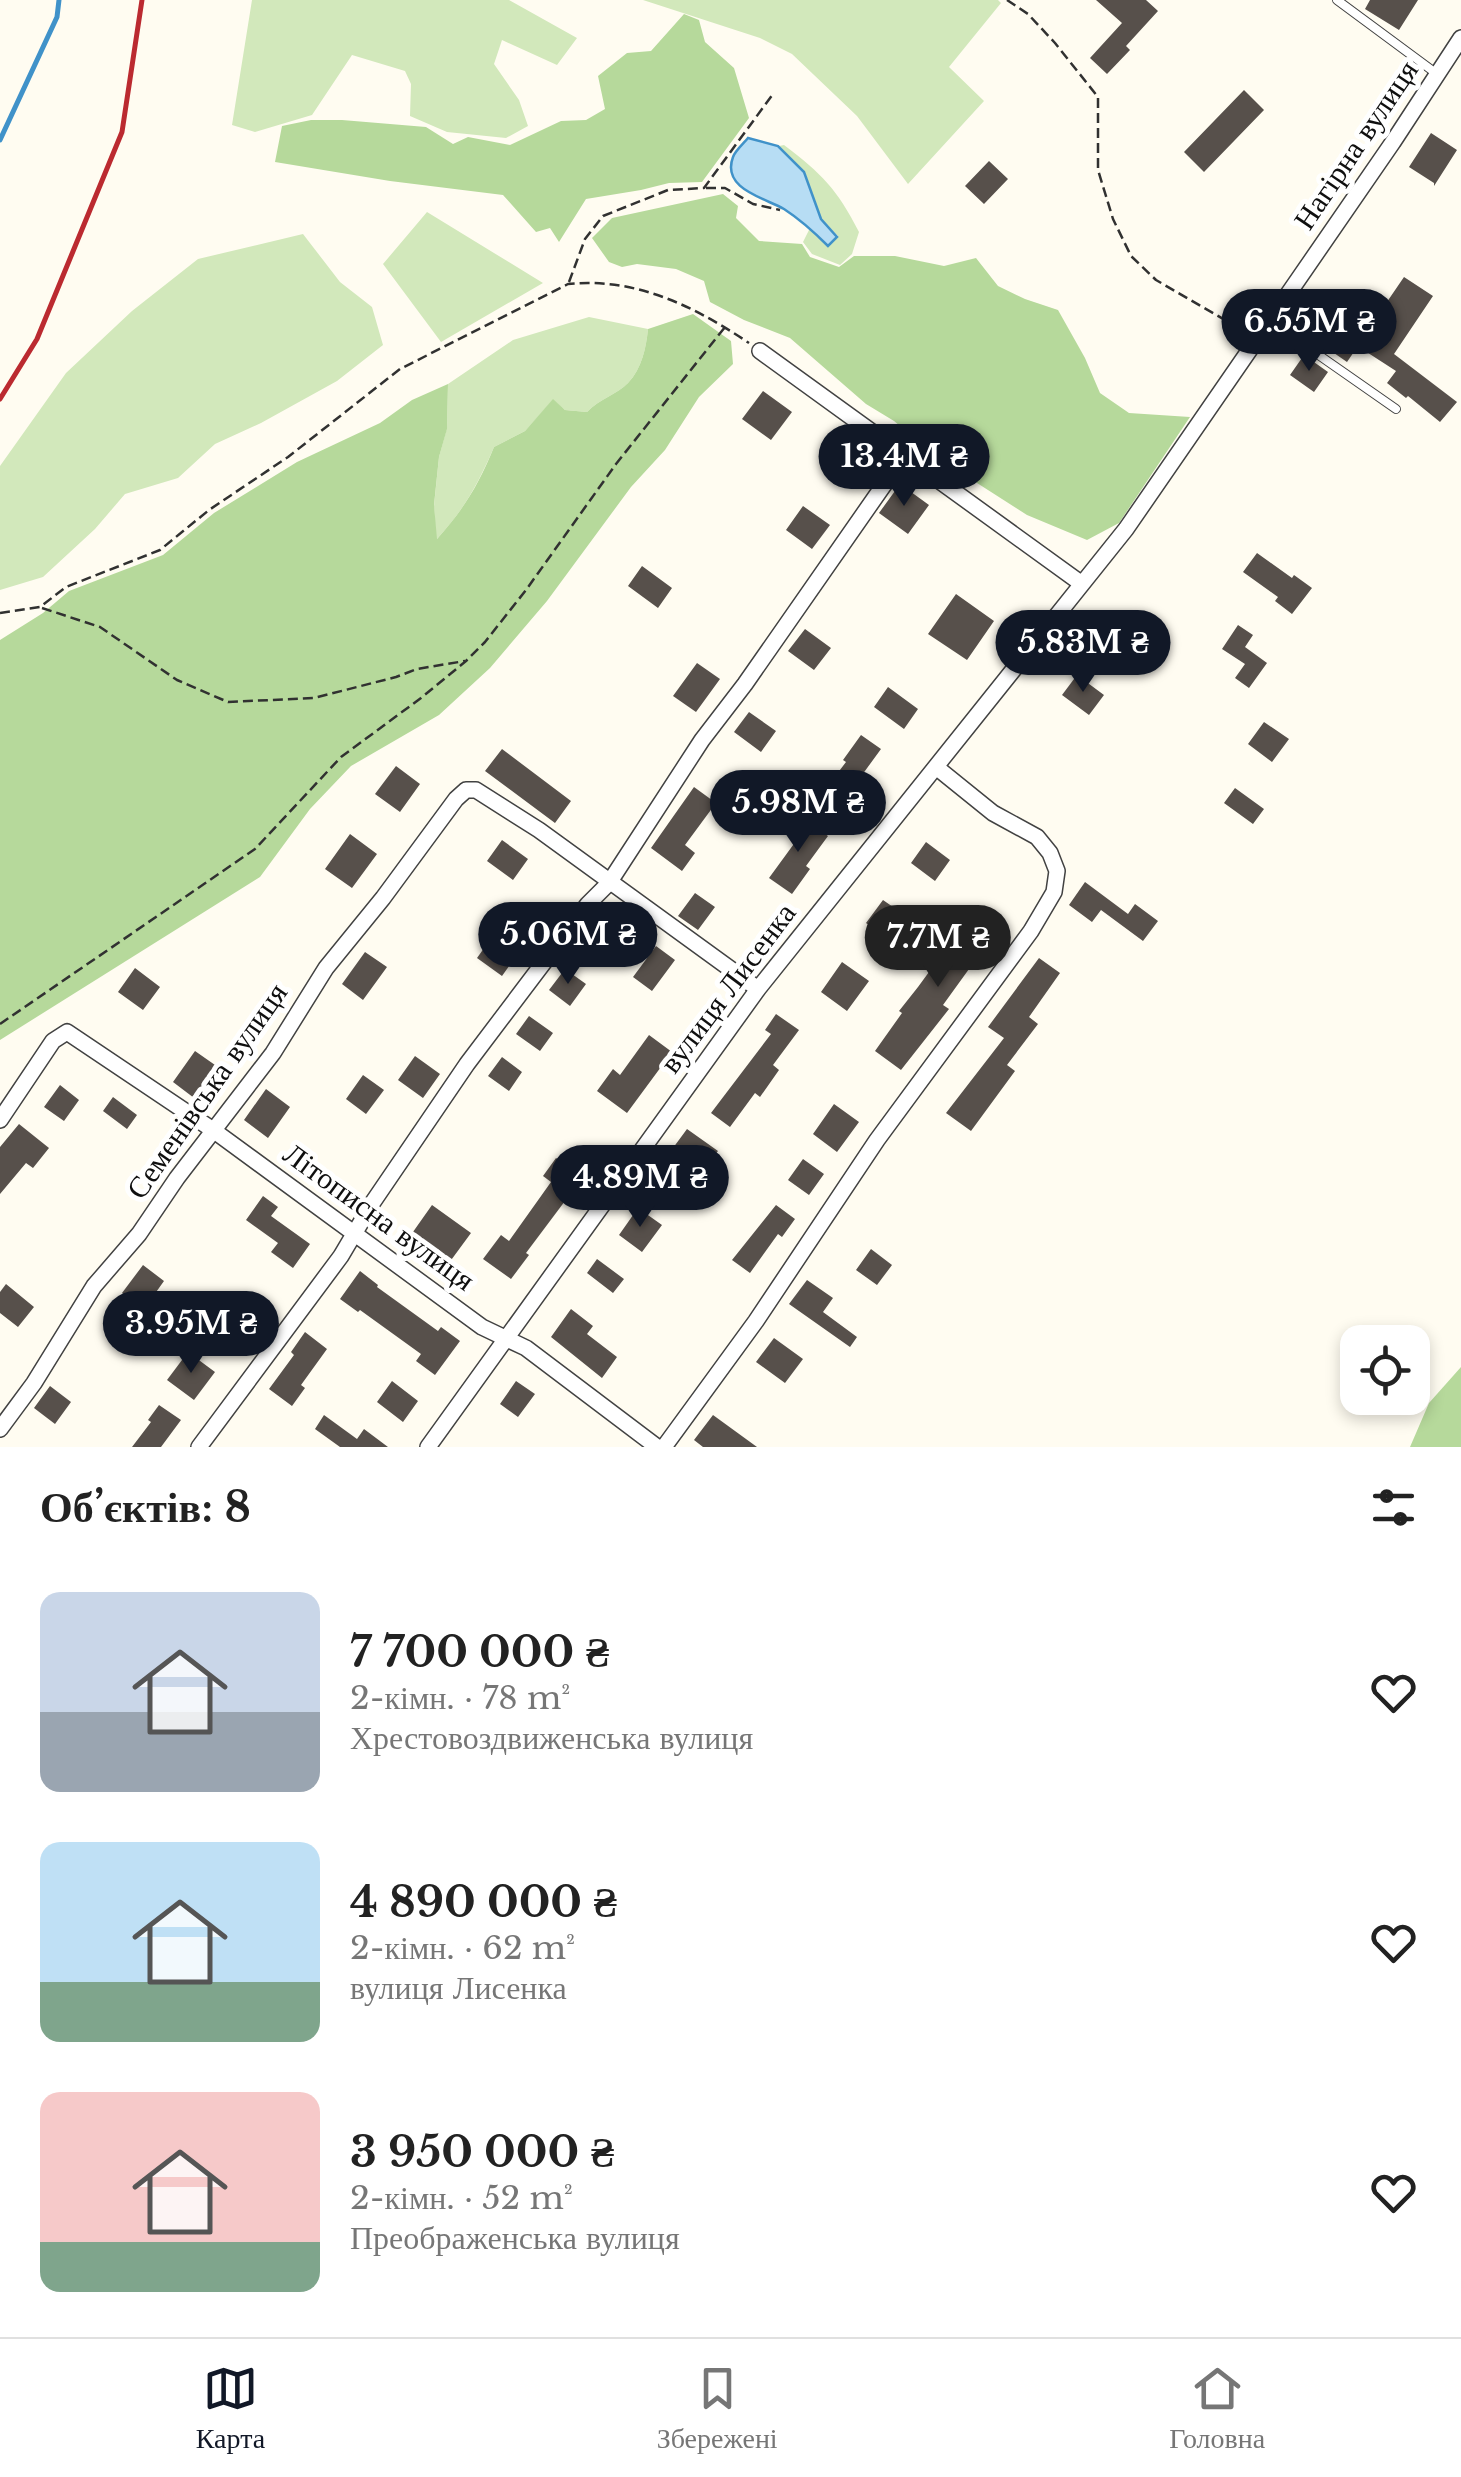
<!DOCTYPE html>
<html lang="uk">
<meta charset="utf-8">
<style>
:root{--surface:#fff;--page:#f2f2f2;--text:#222;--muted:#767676;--line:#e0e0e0;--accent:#111827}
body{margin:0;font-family:"Libre Baskerville",serif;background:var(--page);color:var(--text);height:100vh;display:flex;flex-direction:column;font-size:38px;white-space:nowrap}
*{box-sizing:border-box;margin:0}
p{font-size:32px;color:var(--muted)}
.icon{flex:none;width:55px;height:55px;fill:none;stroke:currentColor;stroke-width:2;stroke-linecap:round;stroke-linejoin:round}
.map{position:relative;height:1447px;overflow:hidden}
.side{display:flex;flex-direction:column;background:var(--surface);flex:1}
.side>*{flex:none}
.tools{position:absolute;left:1340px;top:1325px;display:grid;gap:20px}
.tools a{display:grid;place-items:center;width:90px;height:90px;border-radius:20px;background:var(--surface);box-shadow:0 5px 15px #0003;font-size:50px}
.price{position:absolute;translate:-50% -85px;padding:0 22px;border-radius:35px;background:var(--accent);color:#fff;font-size:32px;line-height:65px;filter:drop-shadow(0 2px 5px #0008)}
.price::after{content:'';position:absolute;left:50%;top:60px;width:30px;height:22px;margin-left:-15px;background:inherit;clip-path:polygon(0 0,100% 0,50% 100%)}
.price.active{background:#222;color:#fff}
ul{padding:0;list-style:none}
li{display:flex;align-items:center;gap:30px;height:250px;padding:0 40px}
li span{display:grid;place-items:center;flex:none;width:280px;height:200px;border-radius:20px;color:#555}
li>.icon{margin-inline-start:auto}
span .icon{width:120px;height:120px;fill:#fffc;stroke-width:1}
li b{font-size:42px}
h2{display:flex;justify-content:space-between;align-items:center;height:120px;padding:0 40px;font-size:42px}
.tabs{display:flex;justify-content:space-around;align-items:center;height:140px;border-top:2px solid var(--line);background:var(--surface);font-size:28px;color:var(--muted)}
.tabs a{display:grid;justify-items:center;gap:5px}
.tabs .active{color:var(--accent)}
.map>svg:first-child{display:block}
.green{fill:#d2e8bb}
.forest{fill:#b6d99b}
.water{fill:#b7ddf4;stroke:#4092c9;stroke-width:2.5}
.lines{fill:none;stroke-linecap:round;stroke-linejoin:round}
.stream{stroke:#4092c9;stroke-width:5}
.building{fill:#57504b}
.lane-casing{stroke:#424242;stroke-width:10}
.street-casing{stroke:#424242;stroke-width:18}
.path{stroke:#313131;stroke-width:2.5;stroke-dasharray:10 5;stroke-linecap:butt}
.lane{stroke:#fff;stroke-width:8}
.street{stroke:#fff;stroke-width:15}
.rail{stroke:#bb2a30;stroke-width:5}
.labels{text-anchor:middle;stroke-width:10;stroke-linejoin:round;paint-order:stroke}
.street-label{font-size:30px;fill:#0f0f0f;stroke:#fff}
</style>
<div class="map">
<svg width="1461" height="1447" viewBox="0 0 1461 1447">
<rect width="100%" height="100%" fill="#fffcf1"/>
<path class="green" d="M252,0H509L577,38L557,65L502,40L494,64L519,100L528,126L506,138L447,132L410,116L411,84L405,71L352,55L312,115L255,132L232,125Z
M643,0H998L1001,3L949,67L984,101L908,184L857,116L792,54L760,38Z
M784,145C822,174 837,189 859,232L852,254L840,265L812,254L803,242L810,228L828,246L838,236L821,218L805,172L779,146Z
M427,212L543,283L441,342L383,264Z
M303,234L340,282L372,307L383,345L337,381L261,423L215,444L178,478L125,494L95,529L43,577L0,590V466L66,373L132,311L198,259Z
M589,317L648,329C646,348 642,368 628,383C618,394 599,399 587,412L565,410L553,400L525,431L494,447C478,484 464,510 436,540L434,506L439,457L447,428L448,384L513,340Z"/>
<path class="forest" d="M684,14L699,20L705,42L734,68L749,118L702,182L669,183L641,190L586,199L559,242L550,228L536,232L503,195L390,181L275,162L282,126L311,120H342L426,127L453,144L468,137L510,145L561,121L586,120L605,109L598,76L627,53L651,51Z
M723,194L738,206L736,218L759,241L802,244L810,257L839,267L854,256H895L944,266L976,258L998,286L1025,299L1058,310L1085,358L1100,393L1129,413L1190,417L1119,523L1087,540L1027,515L938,458L894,421L866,404L790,338L744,320L710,302L704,281L676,269L637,264L622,267L609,262L592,238L612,218Z
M693,314L731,341L733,364L699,397L665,450L631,487L547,601L490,668L439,715L351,766L310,809L260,877L0,1040V640L43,613L69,591L163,555L214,513L297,462L380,423L412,400L448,384L447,429L439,457L434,505L437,539C464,509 479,484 494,447L525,431L553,399L565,410L587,412C599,399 618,394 628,383C642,368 646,348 648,329Z
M1461,1367V1447H1410L1429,1403Z"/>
<path class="water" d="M748,138L778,146L804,172L821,219L837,237L828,246C814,232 801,220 784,209C765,198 721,189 733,157C735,151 744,143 748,138Z"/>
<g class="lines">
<path class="stream" d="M0,140L57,17L59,0"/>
</g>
<path class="building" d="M1096,0H1146L1158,11L1126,46L1130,50L1107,74L1090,58L1122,23Z
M1370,0H1418L1399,30L1365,9Z
M1244,90L1264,110L1204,172L1184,152Z
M1431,133L1457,150L1434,186V183L1409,167Z
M989,161L1008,179L984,204L965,186Z
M1404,277L1433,296L1394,354L1457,402L1440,422L1408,396L1406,398L1387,383L1396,371L1362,349L1382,317L1378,315Z
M1317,301L1334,312L1328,320L1360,343L1347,362L1334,353L1339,345L1303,320Z
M1304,355L1328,372L1314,392L1290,375Z
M763,391L792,412L771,440L742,419Z
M900,484L929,505L908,534L879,513Z
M803,506L830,525L812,549L786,530Z
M1257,553L1292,578L1294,575L1312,588L1292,614L1275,601L1278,597L1243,572Z
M642,566L672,588L658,608L628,586Z
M956,594L994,621L967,660L928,634Z
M1107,618L1117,624L1111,634L1118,638L1107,655L1100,650L1086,673L1074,665Z
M1238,625L1253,635L1245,647L1267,663L1249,688L1235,678L1245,664L1222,649Z
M805,629L831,648L814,670L788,651Z
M697,663L720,679L696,712L673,696Z
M1077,675L1104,695L1089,715L1062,695Z
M888,687L918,709L904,729L874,707Z
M749,712L776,731L761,752L734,732Z
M1264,722L1289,739L1272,762L1248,744Z
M861,735L881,749L854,786L858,789L839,814L818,799L846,762L843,760Z
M502,749L571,801L555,823L485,771Z
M396,766L420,784L400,812L375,794Z
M694,787L716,803L685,845L695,853L682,871L651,848Z
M1235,788L1264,809L1253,824L1224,803Z
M800,816L828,836L806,866L810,869L792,894L769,878L796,841L787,834Z
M350,834L377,854L352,888L325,869Z
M502,840L528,859L513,880L487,861Z
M926,842L950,860L935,881L911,863Z
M1085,882L1128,914L1135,904L1158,921L1143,941L1101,910L1092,922L1069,905Z
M695,893L715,907L698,930L678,916Z
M883,900L903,914L886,938L866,923Z
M517,902L549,925L536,942L530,937L502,976L477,958Z
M981,908L1007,927L987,954L982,951L943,1005L949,1009L901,1070L875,1051L902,1013L899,1011L918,987L948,946L951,949Z
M608,909L632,926L615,950L591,933Z
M656,946L675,960L652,991L633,977Z
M365,952L387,967L363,1000L342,984Z
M1039,958L1060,973L1029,1017L1038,1024L1007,1065L1015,1071L971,1131L946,1113L1004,1038L988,1027Z
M842,962L869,981L847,1011L821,992Z
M135,968L160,987L143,1010L118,992Z
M565,969L586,984L570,1006L549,990Z
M776,1014L799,1030L773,1065L779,1070L760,1097L755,1093L730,1127L711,1113L771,1034L765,1030Z
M529,1016L553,1033L540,1051L516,1034Z
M649,1035L672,1052L627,1113L597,1091L613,1069L620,1075Z
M195,1051L225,1072L202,1104L173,1082Z
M415,1056L440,1074L423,1098L398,1080Z
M502,1057L522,1072L509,1091L488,1076Z
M363,1075L384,1090L366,1114L346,1099Z
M60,1085L79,1100L64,1121L44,1107Z
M266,1089L290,1107L268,1138L244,1120Z
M113,1097L137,1115L127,1129L103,1111Z
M834,1104L859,1122L837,1152L813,1134Z
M19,1124L49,1148L33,1168L26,1163L0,1194V1147Z
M687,1129L718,1151L703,1170L673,1148Z
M556,1158L583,1177L526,1253L529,1255L511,1279L483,1259L501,1235L509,1241L551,1182L543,1176Z
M803,1159L824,1174L809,1195L788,1180Z
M263,1196L278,1207L271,1216L310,1244L293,1268L271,1252L278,1243L246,1220Z
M432,1205L471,1233L446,1267L408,1239Z
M776,1205L795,1219L782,1237L778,1234L750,1273L732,1260Z
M638,1208L662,1225L642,1252L619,1235Z
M871,1249L892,1265L877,1285L856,1270Z
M597,1259L624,1279L613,1293L587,1273Z
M143,1265L164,1281L144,1309L122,1293Z
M360,1271L378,1285L377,1287L438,1331L441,1327L460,1341L435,1375L416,1361L421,1354L360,1310L358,1312L340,1299Z
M807,1280L833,1298L823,1312L857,1337L850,1347L789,1304Z
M6,1284L34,1307L18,1327L0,1313V1292Z
M571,1309L593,1326L587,1334L617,1357L602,1378L551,1337Z
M305,1332L327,1349L301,1385L305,1388L292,1406L269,1389L294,1355L291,1352Z
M774,1338L803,1359L785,1383L756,1362Z
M188,1352L215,1372L194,1400L167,1380Z
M392,1381L418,1401L403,1422L377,1402Z
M516,1381L535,1394L518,1417L500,1404Z
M50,1386L71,1402L55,1424L34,1408Z
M159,1405L181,1420L161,1447H132L151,1422L148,1420Z
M324,1415L357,1439L364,1429L388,1447H340L315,1429Z
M713,1415L757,1447H703L694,1440Z"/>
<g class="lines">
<defs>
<path id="lane" d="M1337,0L1437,74
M1270,321L1396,409"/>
<path id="street" d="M760,351L1082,584
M0,1120L53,1041L67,1032L213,1130L482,1327L526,1348L657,1447
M0,1429L34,1383L94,1286L139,1234L177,1178L273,1053L326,968L383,898L456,799L466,790H476L539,830L758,989
M199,1447L341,1256L373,1202L467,1064L588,904L609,883L702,740L745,684L888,479L906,457
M428,1447L758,989L1126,529L1393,142L1461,38
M664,1447L756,1321L877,1140L1031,931L1054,892L1057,871L1050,853L1037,837L993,813L936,767"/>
</defs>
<use href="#lane" class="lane-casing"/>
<use href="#street" class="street-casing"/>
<path class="path" d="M1007,0L1028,14L1055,43L1098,97V170L1113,219L1131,256L1156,280L1244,331
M706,188H725L753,204L780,210
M569,282L585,239L603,216L668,190L704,188L773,94
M42,608L100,627L177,680L228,702L314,698L396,677L417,669L465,661
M0,613L40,607L66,587L160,550L209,510L288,457L400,369L568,284C635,277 694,306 749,343
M0,1024L255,849L341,757L421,698L466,661L485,642L526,590L616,464L725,327"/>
<use href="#lane" class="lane"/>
<use href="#street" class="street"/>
<path class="rail" d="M0,399L37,339L122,132L142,0"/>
</g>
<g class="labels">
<g class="street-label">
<text transform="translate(1356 145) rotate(-56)" y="10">Нагірна вулиця</text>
<text transform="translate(728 988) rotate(-53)" y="10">вулиця Лисенка</text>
<text transform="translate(207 1091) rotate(-55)" y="10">Семенівська вулиця</text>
<text transform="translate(379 1217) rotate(36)" y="10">Літописна вулиця</text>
</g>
</g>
</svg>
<div class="tools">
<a><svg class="icon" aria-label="locate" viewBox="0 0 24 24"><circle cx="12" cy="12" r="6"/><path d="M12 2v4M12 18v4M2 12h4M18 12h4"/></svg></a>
</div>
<b class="price" style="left:1309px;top:374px">6.55M ₴</b>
<b class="price" style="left:904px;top:509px">13.4M ₴</b>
<b class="price" style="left:1083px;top:695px">5.83M ₴</b>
<b class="price" style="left:798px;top:855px">5.98M ₴</b>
<b class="price" style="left:568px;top:987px">5.06M ₴</b>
<b class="price active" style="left:938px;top:990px">7.7M ₴</b>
<b class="price" style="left:640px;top:1230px">4.89M ₴</b>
<b class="price" style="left:191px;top:1376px">3.95M ₴</b>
</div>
<section class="side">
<h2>Об’єктів: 8<svg class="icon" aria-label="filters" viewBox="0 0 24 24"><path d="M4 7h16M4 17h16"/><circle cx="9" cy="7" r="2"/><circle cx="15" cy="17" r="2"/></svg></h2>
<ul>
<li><span style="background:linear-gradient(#c9d6e8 60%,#9aa5b1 0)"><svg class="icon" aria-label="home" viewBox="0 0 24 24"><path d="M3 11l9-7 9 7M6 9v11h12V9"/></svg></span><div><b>7 700 000 ₴</b><p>2-кімн. · 78 m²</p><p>Хрестовоздвиженська вулиця</p></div><svg class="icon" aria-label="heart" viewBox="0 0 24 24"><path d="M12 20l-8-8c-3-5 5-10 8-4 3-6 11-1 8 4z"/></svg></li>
<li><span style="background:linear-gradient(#bfe0f5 70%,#7fa58c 0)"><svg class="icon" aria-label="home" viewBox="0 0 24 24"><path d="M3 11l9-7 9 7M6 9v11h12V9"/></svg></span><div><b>4 890 000 ₴</b><p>2-кімн. · 62 m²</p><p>вулиця Лисенка</p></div><svg class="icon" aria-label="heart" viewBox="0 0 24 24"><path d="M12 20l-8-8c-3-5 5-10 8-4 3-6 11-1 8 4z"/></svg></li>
<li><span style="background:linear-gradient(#f6c9c9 75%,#7fa58c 0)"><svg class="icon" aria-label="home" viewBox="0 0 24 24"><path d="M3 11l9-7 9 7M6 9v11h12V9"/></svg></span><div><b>3 950 000 ₴</b><p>2-кімн. · 52 m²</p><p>Преображенська вулиця</p></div><svg class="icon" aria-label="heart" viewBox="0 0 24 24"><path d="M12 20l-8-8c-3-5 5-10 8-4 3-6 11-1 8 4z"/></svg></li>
</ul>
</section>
<nav class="tabs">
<a class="active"><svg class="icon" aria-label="map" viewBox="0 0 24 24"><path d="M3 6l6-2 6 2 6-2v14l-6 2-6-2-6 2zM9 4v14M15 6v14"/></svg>Карта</a>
<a><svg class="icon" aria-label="saved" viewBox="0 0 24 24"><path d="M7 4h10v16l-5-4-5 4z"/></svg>Збережені</a>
<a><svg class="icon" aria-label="home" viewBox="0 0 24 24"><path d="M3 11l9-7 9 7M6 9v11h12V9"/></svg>Головна</a>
</nav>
